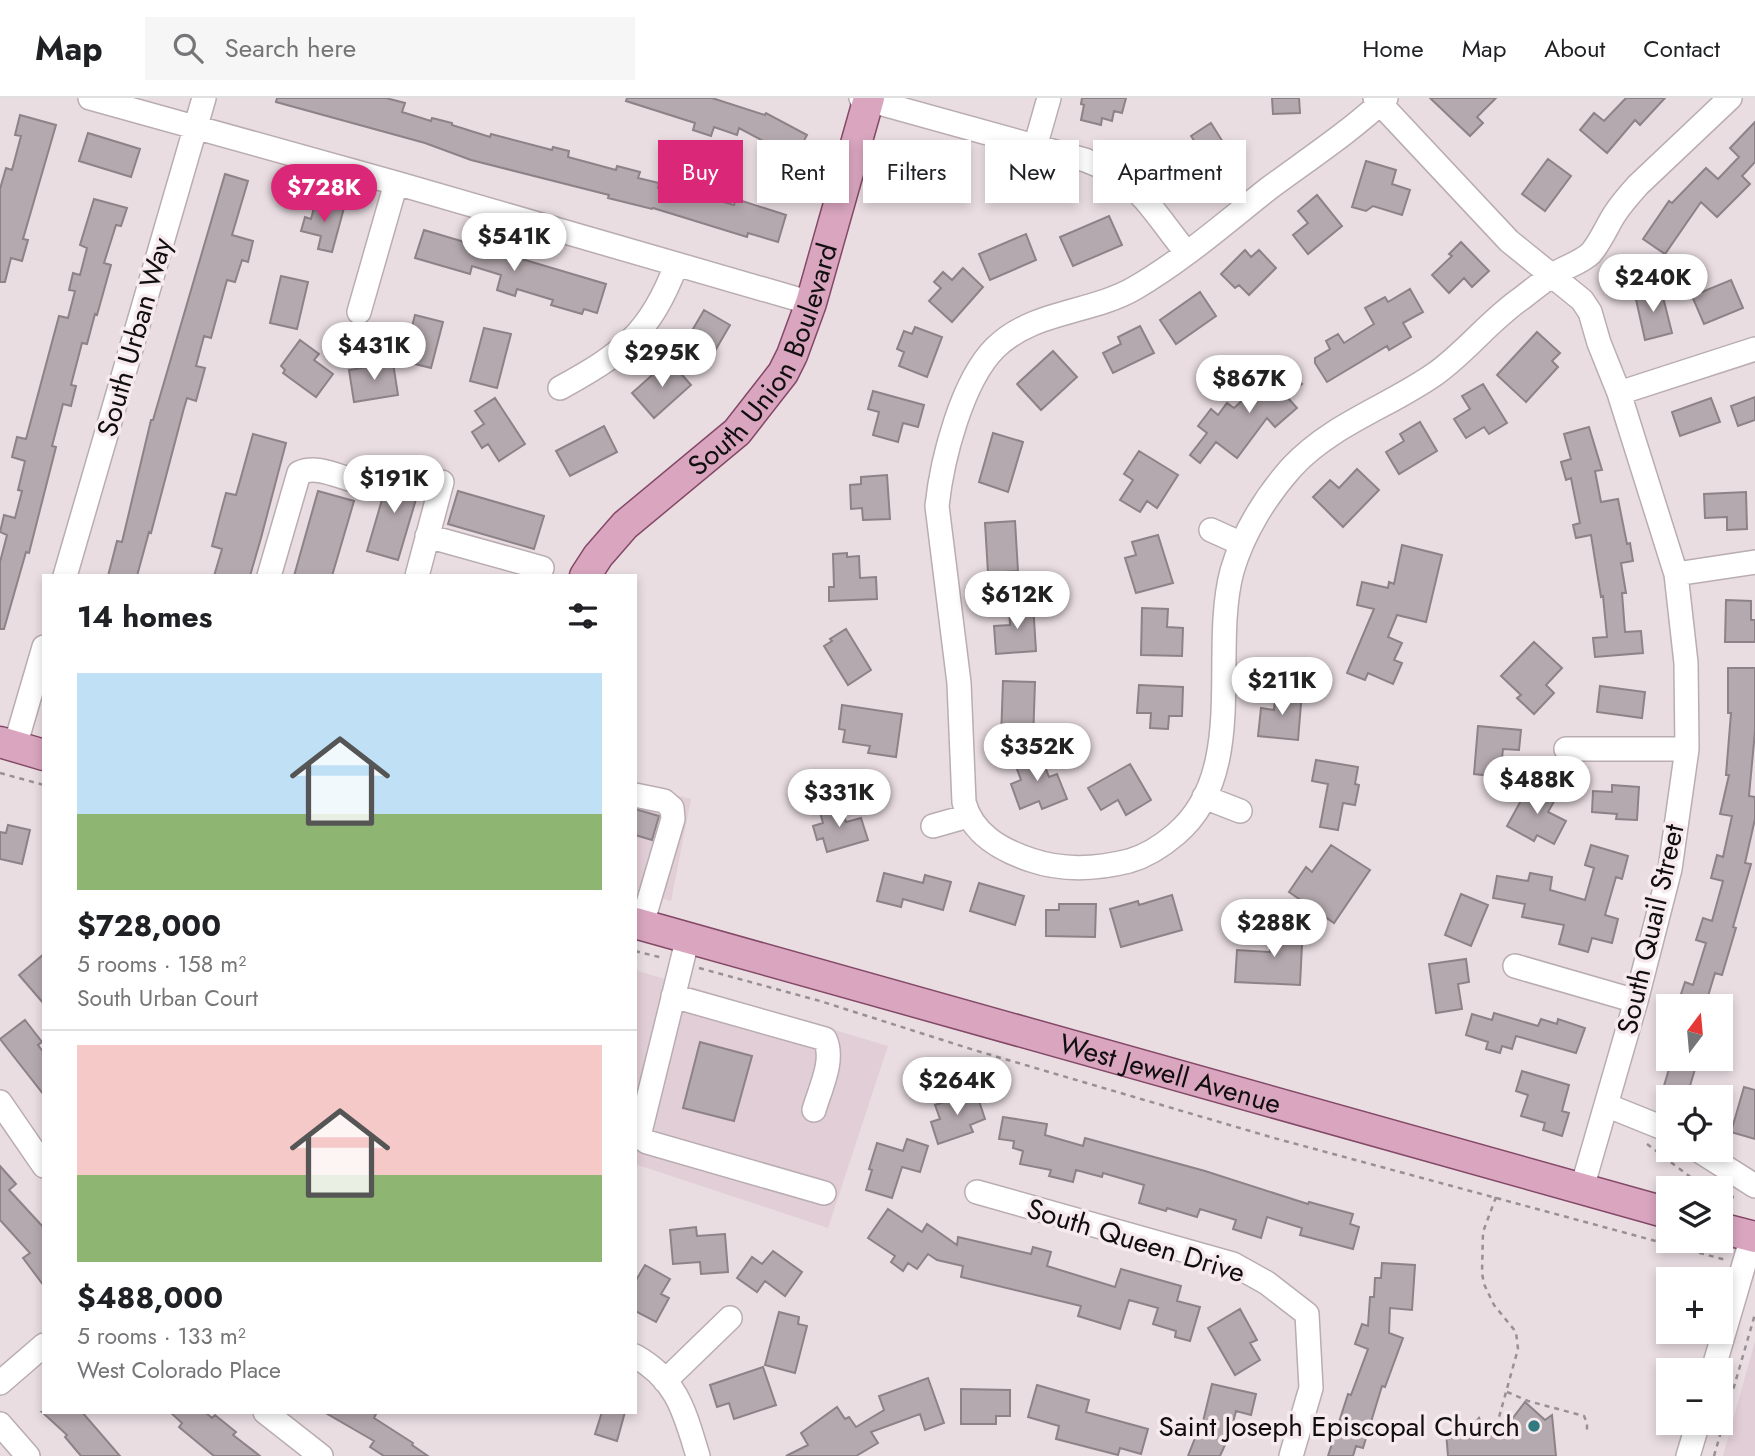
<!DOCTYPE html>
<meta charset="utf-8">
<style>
:root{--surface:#fff;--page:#f6f6f6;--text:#202124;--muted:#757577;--line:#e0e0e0;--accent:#db2777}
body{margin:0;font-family:Jost,sans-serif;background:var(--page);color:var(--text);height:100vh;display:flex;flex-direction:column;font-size:26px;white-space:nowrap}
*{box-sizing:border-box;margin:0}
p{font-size:23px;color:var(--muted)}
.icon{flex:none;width:38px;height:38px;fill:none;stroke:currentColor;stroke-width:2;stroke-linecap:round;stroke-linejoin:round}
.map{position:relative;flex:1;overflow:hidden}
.panel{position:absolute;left:42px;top:476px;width:595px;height:840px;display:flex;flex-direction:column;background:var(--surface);border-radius:0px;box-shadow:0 4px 10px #0003}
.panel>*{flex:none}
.guide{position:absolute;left:658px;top:42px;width:665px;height:63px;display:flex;gap:14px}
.needle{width:46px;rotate:16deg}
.buttons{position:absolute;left:1656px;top:896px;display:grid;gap:14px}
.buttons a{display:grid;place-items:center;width:77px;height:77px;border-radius:0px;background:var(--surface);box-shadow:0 4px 10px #0003;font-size:35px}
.price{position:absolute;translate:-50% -60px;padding:0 16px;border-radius:24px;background:#fff;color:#222;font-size:23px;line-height:46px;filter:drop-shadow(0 2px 4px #0008)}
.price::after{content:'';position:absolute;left:50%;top:42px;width:21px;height:16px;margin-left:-10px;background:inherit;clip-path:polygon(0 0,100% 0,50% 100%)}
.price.on{background:var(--accent);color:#fff}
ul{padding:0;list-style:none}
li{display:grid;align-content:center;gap:14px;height:371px;padding:0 35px}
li+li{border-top:2px solid var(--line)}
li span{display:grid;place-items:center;height:217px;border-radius:0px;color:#555}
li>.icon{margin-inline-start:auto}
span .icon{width:126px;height:126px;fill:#fffc;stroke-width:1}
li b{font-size:30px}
h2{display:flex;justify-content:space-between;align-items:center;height:84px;padding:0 35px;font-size:30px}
.tag{padding:0 24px;border-radius:0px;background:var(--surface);box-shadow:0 4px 10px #0003;font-size:24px;line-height:63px}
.tag.on{background:var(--accent);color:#fff}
header{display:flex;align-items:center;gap:42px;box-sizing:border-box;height:98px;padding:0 35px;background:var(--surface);border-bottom:2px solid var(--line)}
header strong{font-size:33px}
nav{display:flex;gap:38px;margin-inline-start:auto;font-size:24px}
.search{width:490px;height:63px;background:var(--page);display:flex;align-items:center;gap:18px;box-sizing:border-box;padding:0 24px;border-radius:0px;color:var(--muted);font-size:26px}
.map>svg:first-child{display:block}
.built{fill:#e2ced6}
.building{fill:#b4a9ae;stroke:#8d8287;stroke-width:2}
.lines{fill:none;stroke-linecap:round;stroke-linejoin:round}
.minor-casing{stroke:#b9adb2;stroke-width:26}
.major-casing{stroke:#834966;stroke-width:33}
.path{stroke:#989093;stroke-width:2.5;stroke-dasharray:5 5;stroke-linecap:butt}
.minor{stroke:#fff;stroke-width:23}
.major{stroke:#d9a5bf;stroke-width:30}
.poi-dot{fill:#317a7f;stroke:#f6eaef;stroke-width:2.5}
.labels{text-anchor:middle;stroke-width:7;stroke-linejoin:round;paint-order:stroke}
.street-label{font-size:28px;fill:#110e0f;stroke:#f6eaef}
.poi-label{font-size:28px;fill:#110e0f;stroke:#f6eaef;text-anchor:end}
</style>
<header>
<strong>Map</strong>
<div class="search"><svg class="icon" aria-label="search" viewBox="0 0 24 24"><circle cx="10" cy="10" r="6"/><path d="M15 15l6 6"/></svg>Search here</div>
<nav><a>Home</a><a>Map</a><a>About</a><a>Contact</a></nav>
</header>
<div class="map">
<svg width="1755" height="1358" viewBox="0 0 1755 1358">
<rect width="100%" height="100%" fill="#e9dde2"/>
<path class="built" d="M635,686L691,701L671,803L635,793Z
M635,872L888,948L828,1130L635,1066Z
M1755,1243V1358H1723Z"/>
<path class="building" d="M277,0H386L405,5L402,14L431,23L432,20L452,25V27L490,39L491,36L552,52L553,49L569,53L568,59L616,72L617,68L640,74L638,80L659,85L658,90L686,98L688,94L734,107L736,101L786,117L778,144L748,135L747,139L653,110L652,111L608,100L609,97L471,62L425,45L276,4Z
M627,0H712L765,17L766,15L807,37L795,60L739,30L737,37L714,29L711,38L693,32L695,25L626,3Z
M1082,0H1126L1122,15L1114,13L1112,23L1102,20L1101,27L1081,22L1084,7L1081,6Z
M1272,0H1299L1300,15L1273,16Z
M1430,0H1496L1477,19L1483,25L1470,38Z
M1626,0H1665L1640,27L1635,22L1607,55L1580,32L1594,15L1604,23Z
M20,17L56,27L23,141L28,142L22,163L11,160L5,184H0V91L6,70L12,72L21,38L15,37Z
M1755,24V64L1742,78L1750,86L1717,119L1701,104L1665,156L1643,141L1669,103L1672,105L1706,70L1718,81L1739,59L1730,50Z
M1211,25L1236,65L1217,77L1209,65L1192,76L1181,58L1197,47L1191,38Z
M88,35L140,51L131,79L79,63Z
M1548,61L1571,78L1545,113L1522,96Z
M1366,63L1396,72L1392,86L1410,92L1402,117L1373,108L1366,113L1352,109Z
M225,76L248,83L232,137L253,143L248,164L242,162L235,184L227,182L211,240L204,238L196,268L205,270L196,303L187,300L184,310L151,435L149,434L137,478H108L117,443L122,444L151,322H153Z
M1317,97L1342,128L1308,156L1293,137L1308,125L1298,113Z
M94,101L127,110L121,128L116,127L104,165L111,167L97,217L95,216L87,246L82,245L71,287L76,288L71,308L63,306L52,348L56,349L29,455L26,454L4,531H0V464L7,437L0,434L4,417L15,420L22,393L18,392L25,363L12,359L17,339L26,341L59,218L68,220L75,193L69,192L73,175L80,177L87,150L80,147Z
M316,102L344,110L332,154L318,151L321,138L301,133L305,119L311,121Z
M1109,118L1122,147L1073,168L1060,139Z
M424,132L606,186L597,215L584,211L582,216L551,207L553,202L517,191L515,198L497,192L501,177L472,168L470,176L415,160Z
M1026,136L1036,162L990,182L979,156Z
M1461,144L1489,173L1472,189L1464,180L1449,195L1432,177L1452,158L1449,156Z
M1245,152L1251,159L1259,152L1276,170L1249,197L1239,187L1235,190L1221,176Z
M963,170L983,189L952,224L929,203L941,190L934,184L943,174L952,182Z
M281,178L308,184L297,231L270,225Z
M1731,182L1743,210L1704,226L1692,198Z
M1410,191L1423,214L1403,225L1411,239L1389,252L1387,248L1327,284L1315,265V260L1330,251L1326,243L1338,236L1344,245L1374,226L1365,210L1385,199L1388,204Z
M1661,191L1672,235L1645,242L1635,197Z
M1200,194L1216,218L1176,246L1160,222Z
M704,212L730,227L708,265L682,250Z
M415,217L443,224L431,270L403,263Z
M1140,228L1154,255L1113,275L1103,255L1121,246L1118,239Z
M915,229L942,239L927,279L899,268L904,254L897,251L904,233L912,236Z
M484,230L511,236L497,290L470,283Z
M1537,234L1560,255L1552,263L1558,269L1526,304L1497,277Z
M300,242L319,256L314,262L333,276L316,299L283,275L285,272L281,268Z
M1053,253L1077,279L1041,312L1017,286Z
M669,262L691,287L654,320L632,295Z
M393,265L398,297L354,304L349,272Z
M1283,265L1302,286L1287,299L1297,310L1275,329L1267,320L1237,360L1216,344L1200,365L1190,357L1207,335L1198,328L1211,311L1218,317L1227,305L1234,310Z
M1483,286L1507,325L1489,336L1484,329L1466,340L1454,321L1470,311L1462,298Z
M873,293L924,307L918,329L903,325L898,344L873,337L879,314L868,311Z
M1755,299V322L1738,328L1731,308Z
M495,300L525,346L499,363L488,346L482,350L472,334L484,326L475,313Z
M1711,300L1720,324L1680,338L1672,314Z
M1420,324L1437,353L1399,376L1386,354L1404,343L1400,336Z
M604,328L617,354L570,378L556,353Z
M1589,329L1602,372L1595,373L1601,404L1618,401L1627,446L1630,445L1633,463L1621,465L1626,495H1622L1625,534L1641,533L1643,555L1595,559L1593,540L1607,539L1603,498L1601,499L1591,437L1576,440L1573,427L1580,425L1571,380L1566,382L1561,364L1571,361L1564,336Z
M993,335L1023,344L1008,394L979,384Z
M253,336L286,345L261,440L250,478H214L222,451L212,448L220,417L226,395L236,397Z
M1139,353L1178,377L1157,410L1147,403L1140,414L1120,402L1133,382L1124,376Z
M391,371L422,381L398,462L367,453Z
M1357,371L1379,392L1343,429L1313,399L1330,382L1339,390Z
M887,377L890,421L863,422L862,410L851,411L850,387L861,386V379Z
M318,393L354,403L332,478H294Z
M458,393L544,418L534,451L448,426Z
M1746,394L1747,431L1727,432V419L1705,420L1704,396Z
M1015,423L1018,473L988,475L985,425Z
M1158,437L1173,485L1136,495L1125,460L1136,457L1132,444Z
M1402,447L1442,457L1426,524L1397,517L1388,539L1402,545L1394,562L1402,565L1393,586L1368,575L1365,582L1347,575L1374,511L1357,507L1362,484L1388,490L1389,484L1394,486Z
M847,455V459L859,458L860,480L876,479L877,501L829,503V489H834L833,456Z
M1726,502L1751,503V522H1755V544H1725Z
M1033,505L1036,553L996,556L994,528L1010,527L1009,507Z
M1142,510L1168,511L1167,529L1183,530L1182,558L1141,557Z
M846,531L871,572L848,587L824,548L832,543L830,541Z
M1534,544L1562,570L1546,587L1554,595L1534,616L1517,600L1521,597L1501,578Z
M1728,570H1755V633L1749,698L1755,699V721L1745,765L1751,766L1733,829L1736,830L1722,877L1715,875L1705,908H1677L1685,884L1693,887L1706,845L1696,842L1703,820L1712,823L1723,783L1711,780L1717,757L1723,759L1732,718L1720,716L1729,677H1726L1731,615H1728Z
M1003,583L1035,584L1033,643L1001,641Z
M1139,587L1183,589L1182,618H1169L1168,631L1150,630L1151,615H1137Z
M1600,588L1645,594L1642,620L1597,614Z
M1276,592L1302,594L1298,642L1258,638L1261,610L1274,612Z
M842,607L902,616L896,659L868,655L870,648L843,644L845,632L839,631Z
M1478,628L1521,632L1519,652L1503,651L1500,679L1474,676Z
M1039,653L1049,679L1057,676L1067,701L1042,711L1039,703L1020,711L1011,686L1021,682L1014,663Z
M1316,662L1358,669L1355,686L1359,687L1355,707L1343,705L1338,732L1320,729L1328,686L1312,683Z
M1130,666L1151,702L1126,717L1118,702L1101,712L1088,690Z
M1530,686L1556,700L1548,714L1566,723L1554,746L1537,737L1534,743L1507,728Z
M1612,687L1639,689L1637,722L1616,721L1617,716L1592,714L1593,693L1612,694Z
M840,705L846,724L861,720L868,742L827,754L823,740L817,742L813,728L823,725L819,711Z
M635,711L659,718L652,742L635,737Z
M8,727L30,732L22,766L0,761V734L6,735Z
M1331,747L1370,772L1334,825L1289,794L1306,769L1312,774Z
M1591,747L1628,758L1622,781L1616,779L1605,817L1618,821L1612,845L1592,840L1588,854L1559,846L1564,827L1522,819L1525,806L1493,800L1497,778L1528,783L1530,775L1552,779L1550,792L1585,802L1594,770L1585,767Z
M884,775L923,785L925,777L951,784L943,812L903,801L901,809L877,803Z
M979,785L1024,798L1015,827L970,813Z
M1461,796L1488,807L1471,848L1445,837Z
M1172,797L1182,832L1121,849L1110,811L1138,803L1139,807Z
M1059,806H1096L1095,839L1046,838V812H1059Z
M1271,826L1303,827L1300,887L1235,884L1237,852L1270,854Z
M44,856V906L19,877Z
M1466,861L1469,884L1458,886L1462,911L1436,915L1429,866Z
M1494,915L1538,928L1541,921L1557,926L1558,921L1585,930L1576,955L1516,938L1512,951L1502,948L1500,955L1486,951L1488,944L1466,937L1472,916L1492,922Z
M25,922L42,944L38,947L44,955V997L0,941Z
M700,944L752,958L734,1023L683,1010Z
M1672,961H1698L1687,998L1663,991Z
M1522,973L1569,987L1562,1013L1569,1015L1562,1038L1543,1032L1545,1025L1521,1018L1528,997L1516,993Z
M1744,989L1755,992V1041L1731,1034Z
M976,994L985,1021L970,1027L973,1034L938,1046L931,1024L940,1021L935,1007Z
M1003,1019L1047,1026L1045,1037L1083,1048L1085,1040L1205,1073L1308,1106L1309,1104L1353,1116L1350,1126L1359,1129L1353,1151L1300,1137L1302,1130L1267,1119L1261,1140L1233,1131L1236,1122L1200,1111L1197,1119L1167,1110L1166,1113L1139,1105L1144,1087L1103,1075L1102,1079L1076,1072L1073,1084L1049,1078L1051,1072L1020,1066L1023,1053L1013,1050L1014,1043L999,1041Z
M907,1041L928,1048L920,1074L902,1069L892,1100L866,1092L872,1072L869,1071L877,1045L903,1053Z
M0,1068L16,1086L9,1092L44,1130V1188L23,1160L30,1155L0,1122Z
M888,1111L922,1134L927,1126L957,1147L958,1139L1031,1156L1033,1149L1051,1154L1047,1168L1115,1189L1121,1171L1181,1188L1177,1203L1200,1209L1190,1243L1175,1239L1176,1233L1153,1226L1158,1210L1129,1202L1120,1231L1078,1218L1081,1208L961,1179L963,1168L937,1162L928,1156L917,1171L908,1165L903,1173L891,1164L895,1158L868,1140Z
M696,1129L697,1138L725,1136L728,1174L701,1176L700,1164L673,1166L670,1132Z
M773,1153L802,1174L785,1198L765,1183L757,1194L737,1180L752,1159L762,1166Z
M1382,1165L1415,1167L1412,1212L1390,1210L1389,1235L1403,1240L1385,1289L1382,1288L1363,1350L1356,1348L1353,1358H1328L1348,1296L1351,1297L1368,1251L1355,1246L1362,1226L1368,1228L1370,1199H1374L1375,1180H1381Z
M645,1167L670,1181L661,1196L669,1200L656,1224L635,1213V1184Z
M1240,1211L1257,1242L1250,1245L1260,1262L1235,1277L1208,1230Z
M779,1214L799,1219L798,1226L807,1228L795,1275L765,1267Z
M763,1269L776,1307L734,1321L729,1305L717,1309L710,1287Z
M928,1280L944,1325L925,1332L920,1316L871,1334L878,1345L856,1358H786L808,1347L801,1335L837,1309L845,1321L849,1319L856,1329L884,1312L879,1298Z
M1212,1286L1256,1296L1251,1317L1236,1313L1230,1336L1220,1358H1188L1197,1335L1200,1336Z
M1037,1287L1089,1302L1086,1314L1148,1331L1141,1356L1120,1350L1118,1357L1056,1341L1059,1328L1028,1319Z
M961,1291L1010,1292V1318H996V1326H961Z
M1525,1304L1545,1322L1552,1317L1556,1358H1448L1446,1334L1463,1340L1479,1320L1485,1333H1503Z
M42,1314H82L120,1358H81L65,1339L67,1337Z
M170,1314H205L212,1320L215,1317L236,1334L233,1337L260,1358H214L179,1329L182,1325Z
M324,1314H377L374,1320L413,1345L412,1347L428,1358H384L370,1349L374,1343Z
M602,1314H625L617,1343L595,1336Z"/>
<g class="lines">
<defs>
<path id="minor" d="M90,0L396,85L811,205
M861,0L1085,62C1097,67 1110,71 1120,78C1146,97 1166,130 1186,154
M1375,0L1509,143L1582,202L1590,214L1599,245L1619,295L1676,476L1686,565L1687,651L1670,771L1636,903L1582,1090
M1386,0C1350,34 1307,62 1268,91C1225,125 1183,162 1135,190C1090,216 1034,212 995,250C962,283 942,361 937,408L959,585L964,704C972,736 1001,752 1031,762C1063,773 1097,771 1129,763C1147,758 1162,748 1176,736C1249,674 1210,556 1232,473C1243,435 1266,398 1292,369C1332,326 1388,309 1435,276C1466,254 1490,222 1522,200C1532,192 1542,184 1553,177C1564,169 1581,165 1591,155C1601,143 1606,130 1614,117C1621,106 1629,97 1638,87L1730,0
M1035,49L1049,0
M359,214L396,85
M560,290C622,256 651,235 676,167
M1619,295L1755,251
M1211,432L1242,446
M427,438L542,470
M1676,476L1755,464
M65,478L204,0
M269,478L299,375C315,367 335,377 352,382
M417,478L442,384
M15,648L44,549
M1566,651H1687
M635,697L664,703L672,710L673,721L642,826
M1204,699L1240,713
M933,728L968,718
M688,839L639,1038L647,1044L824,1095
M1515,868L1636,903
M673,898L825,941C835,962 820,991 814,1012
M0,1004L44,1068
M1606,1007L1668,1032
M1698,1052L1755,1088
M977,1094L1233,1166L1267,1185L1307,1216L1311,1290L1291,1358
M635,1258C678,1282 685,1316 698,1358
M1713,1272L1752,1139
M665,1283L730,1220
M0,1285L44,1247
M265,1314L321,1358
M0,1326L28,1358
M1688,1358L1698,1325"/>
<g id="major">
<path id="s1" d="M585,478L598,458L625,427L737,334L783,275L792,257L811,205L869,0"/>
<path d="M0,644L44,657"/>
<path id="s2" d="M635,825L1668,1115"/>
<path d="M1720,1130L1755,1139"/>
</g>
</defs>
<use href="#minor" class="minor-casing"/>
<use href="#major" class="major-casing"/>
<path class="path" d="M0,675L44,687
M635,853L663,860
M699,870L820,903L974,952L1274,1040L1726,1162
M1647,1046L1705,1090
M1720,1097L1734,1099
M1496,1099L1483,1134L1482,1175L1484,1186L1494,1207L1516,1234L1518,1251L1496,1330
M1507,1294L1528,1303L1584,1318L1587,1325V1335
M1714,1358L1755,1216"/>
<use href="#minor" class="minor"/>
<use href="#major" class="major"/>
</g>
<circle class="poi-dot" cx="1534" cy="1328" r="7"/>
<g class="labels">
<g class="street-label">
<text transform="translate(134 239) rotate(-74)" y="10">South Urban Way</text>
<text dy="10" stroke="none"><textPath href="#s1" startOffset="287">South Union Boulevard</textPath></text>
<text transform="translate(1650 831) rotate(-77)" y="10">South Quail Street</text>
<text dy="10" stroke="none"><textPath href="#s2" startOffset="556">West Jewell Avenue</textPath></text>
<text transform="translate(1136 1142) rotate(17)" y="10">South Queen Drive</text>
</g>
<g class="poi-label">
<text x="1520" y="1338">Saint Joseph Episcopal Church</text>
</g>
</g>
</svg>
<div class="buttons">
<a><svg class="needle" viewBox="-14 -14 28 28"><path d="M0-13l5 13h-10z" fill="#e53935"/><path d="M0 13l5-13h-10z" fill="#757577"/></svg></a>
<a><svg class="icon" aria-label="locate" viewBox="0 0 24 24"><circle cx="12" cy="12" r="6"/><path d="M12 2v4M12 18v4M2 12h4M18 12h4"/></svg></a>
<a><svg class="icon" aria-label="layers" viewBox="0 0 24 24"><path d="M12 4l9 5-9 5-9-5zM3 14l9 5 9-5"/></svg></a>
<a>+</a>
<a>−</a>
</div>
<b class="price on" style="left:324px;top:126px">$728K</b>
<b class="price" style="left:514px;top:175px">$541K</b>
<b class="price" style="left:1653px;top:216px">$240K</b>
<b class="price" style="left:374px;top:284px">$431K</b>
<b class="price" style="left:662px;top:291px">$295K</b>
<b class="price" style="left:1249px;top:317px">$867K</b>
<b class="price" style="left:394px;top:417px">$191K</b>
<b class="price" style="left:1017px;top:533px">$612K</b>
<b class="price" style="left:1282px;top:619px">$211K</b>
<b class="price" style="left:1037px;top:685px">$352K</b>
<b class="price" style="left:1537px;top:718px">$488K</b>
<b class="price" style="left:839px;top:731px">$331K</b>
<b class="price" style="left:1274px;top:861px">$288K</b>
<b class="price" style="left:957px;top:1019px">$264K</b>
<div class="guide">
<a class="tag on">Buy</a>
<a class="tag">Rent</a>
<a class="tag">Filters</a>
<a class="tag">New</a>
<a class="tag">Apartment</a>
</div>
<section class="panel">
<h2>14 homes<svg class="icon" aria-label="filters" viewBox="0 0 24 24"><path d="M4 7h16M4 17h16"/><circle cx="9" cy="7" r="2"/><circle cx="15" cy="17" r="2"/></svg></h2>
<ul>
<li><span style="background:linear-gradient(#bfe0f5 65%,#8fb573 0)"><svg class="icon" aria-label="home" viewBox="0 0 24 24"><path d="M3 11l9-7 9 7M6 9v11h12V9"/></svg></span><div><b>$728,000</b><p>5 rooms · 158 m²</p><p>South Urban Court</p></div></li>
<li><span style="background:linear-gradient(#f6c9c9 60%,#8fb573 0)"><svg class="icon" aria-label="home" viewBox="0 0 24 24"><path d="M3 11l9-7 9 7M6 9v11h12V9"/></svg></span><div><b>$488,000</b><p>5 rooms · 133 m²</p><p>West Colorado Place</p></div></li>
</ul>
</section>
</div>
